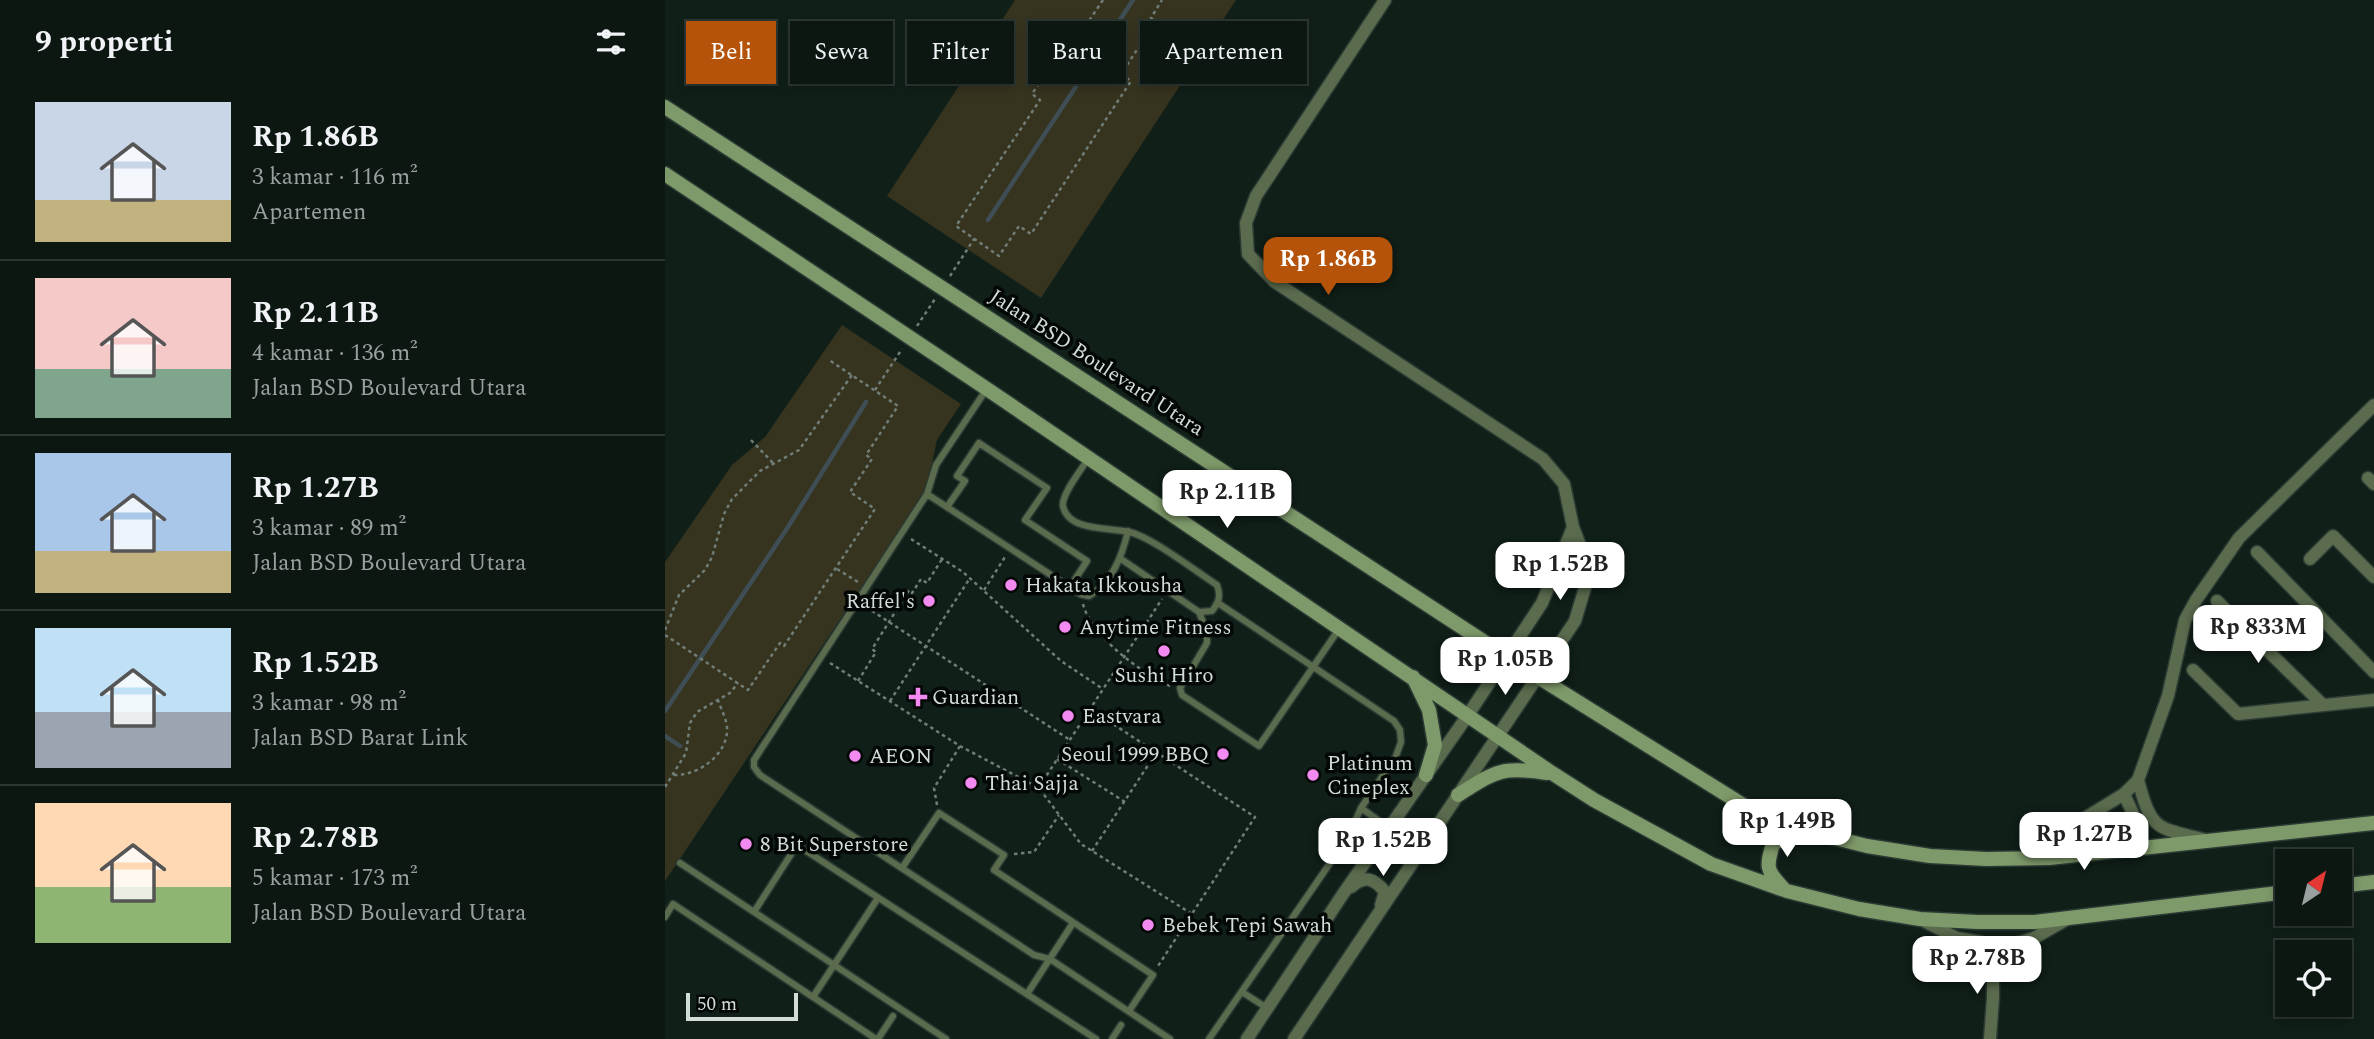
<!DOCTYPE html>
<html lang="id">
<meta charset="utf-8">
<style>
:root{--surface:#0c1712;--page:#1a2420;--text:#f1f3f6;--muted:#9a9f9f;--line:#2c3632;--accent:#b45309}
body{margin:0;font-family:Spectral,serif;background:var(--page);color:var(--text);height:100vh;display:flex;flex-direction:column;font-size:26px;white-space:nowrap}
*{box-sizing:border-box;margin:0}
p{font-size:23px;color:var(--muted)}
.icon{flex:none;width:38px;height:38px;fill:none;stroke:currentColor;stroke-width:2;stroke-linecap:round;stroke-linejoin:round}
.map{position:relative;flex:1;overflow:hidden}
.drawer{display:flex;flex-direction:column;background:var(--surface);width:665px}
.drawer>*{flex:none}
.banner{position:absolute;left:21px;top:21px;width:665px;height:63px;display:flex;gap:14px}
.needle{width:46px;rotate:35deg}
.fabs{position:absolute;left:1610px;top:849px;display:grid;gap:14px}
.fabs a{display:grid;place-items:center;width:77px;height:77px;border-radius:0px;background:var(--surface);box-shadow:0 4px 10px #0003,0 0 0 2px var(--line);font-size:35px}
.scale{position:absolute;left:21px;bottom:18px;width:112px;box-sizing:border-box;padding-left:7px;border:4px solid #d3ddd8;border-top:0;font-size:19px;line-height:24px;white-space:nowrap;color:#d3ddd8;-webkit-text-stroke:5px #030705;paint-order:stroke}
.price{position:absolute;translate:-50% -60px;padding:0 16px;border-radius:14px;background:#fff;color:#222;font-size:23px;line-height:46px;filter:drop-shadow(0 2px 4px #0008)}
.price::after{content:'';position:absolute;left:50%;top:42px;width:21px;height:16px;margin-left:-10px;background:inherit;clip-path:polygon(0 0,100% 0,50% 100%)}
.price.on{background:var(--accent);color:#fff}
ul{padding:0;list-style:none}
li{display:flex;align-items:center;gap:21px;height:175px;padding:0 35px}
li+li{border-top:2px solid var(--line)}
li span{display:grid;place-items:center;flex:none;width:196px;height:140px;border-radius:0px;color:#555}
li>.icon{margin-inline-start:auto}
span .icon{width:84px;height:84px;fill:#fffc;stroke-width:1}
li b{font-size:30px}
h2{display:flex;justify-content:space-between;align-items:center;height:84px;padding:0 35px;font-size:30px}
.pill{padding:0 24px;border-radius:0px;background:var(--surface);box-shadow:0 4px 10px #0003,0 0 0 2px var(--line);font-size:24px;line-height:63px}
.pill.on{background:var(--accent);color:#fff}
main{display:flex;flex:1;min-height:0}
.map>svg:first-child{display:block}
.green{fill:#36331f}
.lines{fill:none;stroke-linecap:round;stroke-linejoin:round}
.stream{stroke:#3f4e54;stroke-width:4.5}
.lane-casing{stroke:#2b3a33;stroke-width:9}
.street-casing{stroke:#2b3a33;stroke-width:15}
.secondary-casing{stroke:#2b3a33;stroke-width:17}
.path{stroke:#717d77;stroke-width:2.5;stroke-dasharray:3.5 3.5;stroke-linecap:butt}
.lane{stroke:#5a6b4e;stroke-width:6}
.street{stroke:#5a6b4e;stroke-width:12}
.secondary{stroke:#7e996a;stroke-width:14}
.poi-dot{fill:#f38af1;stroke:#030705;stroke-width:2.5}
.labels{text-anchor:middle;stroke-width:7;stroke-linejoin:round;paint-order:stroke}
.street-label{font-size:21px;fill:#d3ddd8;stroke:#030705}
.poi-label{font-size:21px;fill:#d3ddd8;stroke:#030705;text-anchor:start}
</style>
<main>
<section class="drawer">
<h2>9 properti<svg class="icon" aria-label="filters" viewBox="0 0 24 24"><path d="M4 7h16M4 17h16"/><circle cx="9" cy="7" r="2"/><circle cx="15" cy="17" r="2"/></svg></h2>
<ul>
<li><span style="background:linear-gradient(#c9d6e8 70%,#c2b280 0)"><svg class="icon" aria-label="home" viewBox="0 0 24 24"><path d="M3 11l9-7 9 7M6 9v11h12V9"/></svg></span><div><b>Rp 1.86B</b><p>3 kamar · 116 m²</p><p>Apartemen</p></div></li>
<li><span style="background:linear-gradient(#f6c9c9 65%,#7fa58c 0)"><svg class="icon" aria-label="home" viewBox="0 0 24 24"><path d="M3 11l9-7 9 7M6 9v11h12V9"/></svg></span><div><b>Rp 2.11B</b><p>4 kamar · 136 m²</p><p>Jalan BSD Boulevard Utara</p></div></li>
<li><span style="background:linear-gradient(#a9c7e8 70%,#c2b280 0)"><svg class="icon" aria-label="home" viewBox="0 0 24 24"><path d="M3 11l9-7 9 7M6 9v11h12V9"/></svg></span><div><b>Rp 1.27B</b><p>3 kamar · 89 m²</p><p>Jalan BSD Boulevard Utara</p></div></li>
<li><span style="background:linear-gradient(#bfe0f5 60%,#9aa5b1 0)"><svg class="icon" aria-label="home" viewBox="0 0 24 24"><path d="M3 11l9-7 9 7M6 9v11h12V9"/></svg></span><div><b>Rp 1.52B</b><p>3 kamar · 98 m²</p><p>Jalan BSD Barat Link</p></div></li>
<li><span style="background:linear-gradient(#ffd9b3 60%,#8fb573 0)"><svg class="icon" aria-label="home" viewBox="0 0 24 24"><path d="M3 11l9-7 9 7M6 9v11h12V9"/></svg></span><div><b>Rp 2.78B</b><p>5 kamar · 173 m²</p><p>Jalan BSD Boulevard Utara</p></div></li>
</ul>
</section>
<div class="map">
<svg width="1709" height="1039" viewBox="0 0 1709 1039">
<rect width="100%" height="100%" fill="#101f18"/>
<path class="green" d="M350,0H571L376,298L222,196Z
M177,325L296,404L272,440L261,491L0,881V562L67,465L100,437Z"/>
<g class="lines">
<path class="stream" d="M323,220L468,0
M0,711L123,527L201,402
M0,736L15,746"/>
<defs>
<path id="lane" d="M321,390L271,465L262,494L89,760V767L95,775L369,955L385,959L505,1039
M423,459C416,470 396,495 398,506C403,532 445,527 464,532C485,536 532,572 552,585C556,596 554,602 547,611L534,612L456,559
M262,494L415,594L424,596C447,583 457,556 463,531
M282,507L300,481L292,476L314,443L382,488L360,520L422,561L405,587
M534,612L542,632V643L515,688L517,695L594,746L674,629
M696,808L724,828
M15,863L281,1039
M237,868L274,813L339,855L329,870L488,975L464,1011
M89,912L132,845L431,1039
M0,917L8,904L211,1039
M577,992L602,1008
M362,994L408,923
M148,997L213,898
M213,1039L228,1016
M447,1039L456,1025
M544,1039L683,837L696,808L731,756L736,742L735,730L729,721L553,603"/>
<path id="street" d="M1703,478L1709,484
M1592,552L1709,672
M1645,559L1668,536L1709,577
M1552,601L1658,705
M1528,670L1573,714L1709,700
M1473,780C1487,832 1491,827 1541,840
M1397,832L1459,794L1473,780L1503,696L1520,620L1531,600L1574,538L1709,405
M1428,850C1443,844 1470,837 1468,815C1467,809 1461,800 1459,794
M686,887C700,875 709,878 720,892L716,905
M1257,920L1292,938L1315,942L1328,953L1343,946L1369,938L1404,918
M582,1039L678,894L803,715L877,603L908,527
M629,1039L910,621L925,571L908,527L899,484L878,459L610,282L583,254L581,223L591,196L720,0
M1325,1039L1328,998V953"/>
<path id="secondary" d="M0,107L873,677L1078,805L1134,829L1202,846L1265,856L1321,859L1384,858L1709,823
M0,174L322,389L887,773L929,800L1046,864L1122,891L1194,909L1255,919L1312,922H1370L1622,892
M748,677L764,710L770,745L761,775
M793,795C831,771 836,766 882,773
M1675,886L1709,882
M1118,888C1101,870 1101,867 1108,844L1134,829"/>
</defs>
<use href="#lane" class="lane-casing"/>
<use href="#street" class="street-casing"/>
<use href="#secondary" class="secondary-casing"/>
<path class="path" d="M438,0L417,31L411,27L367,94L375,100L291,226L334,256L354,226L366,234L466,81L456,74L491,21L486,18L497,0
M285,276L309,239
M252,326L270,299
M210,390L237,349
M86,440L108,463
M246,539L298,572L396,661L438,689
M172,569L193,582
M319,590L340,557
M418,604C426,636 475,672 505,686
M201,607L405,740
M0,630L14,595L40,570L47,557L59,514L67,499L95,471L134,450L187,375
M0,635L83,690L115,643L119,646L210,509L185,492L207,459L201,455L233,406L164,360
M165,663L295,746L374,788L416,844L527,914
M193,681L211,652L207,649L244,590L247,593L256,579L262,583L277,559
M225,701L305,578
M425,709L590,817L493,966
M392,759L460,802
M9,775C33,776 64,754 62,727C61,718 56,709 53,700
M0,787L21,753L25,723L32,712L65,693L73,683
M374,787L497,599
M272,805L269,788L295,746
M427,851L491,753
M349,854L369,852L394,815"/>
<use href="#lane" class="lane"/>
<use href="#street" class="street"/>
<use href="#secondary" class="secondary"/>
</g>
<g class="poi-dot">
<circle cx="346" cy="585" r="7"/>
<circle cx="264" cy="601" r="7"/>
<circle cx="400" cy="627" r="7"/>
<circle cx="499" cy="651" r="7"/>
<path d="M249.5 686.5h7v7h7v7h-7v7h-7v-7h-7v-7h7z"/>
<circle cx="403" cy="716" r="7"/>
<circle cx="558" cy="754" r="7"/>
<circle cx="190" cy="756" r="7"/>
<circle cx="648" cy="775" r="7"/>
<circle cx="306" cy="783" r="7"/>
<circle cx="81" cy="844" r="7"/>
<circle cx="483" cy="925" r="7"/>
</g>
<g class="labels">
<g class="street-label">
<text transform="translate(432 362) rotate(33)" y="7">Jalan BSD Boulevard Utara</text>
</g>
<g class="poi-label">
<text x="360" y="592">Hakata Ikkousha</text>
<text x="250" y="608" text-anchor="end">Raffel's</text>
<text x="414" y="634">Anytime Fitness</text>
<text x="499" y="682" text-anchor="middle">Sushi Hiro</text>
<text x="267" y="704">Guardian</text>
<text x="417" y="723">Eastvara</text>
<text x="544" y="761" text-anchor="end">Seoul 1999 BBQ</text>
<text x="204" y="763">AEON</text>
<text x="662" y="770">Platinum<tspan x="662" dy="24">Cineplex</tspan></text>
<text x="320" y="790">Thai Sajja</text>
<text x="95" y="851">8 Bit Superstore</text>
<text x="497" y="932">Bebek Tepi Sawah</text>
</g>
</g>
</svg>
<div class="fabs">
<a><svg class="needle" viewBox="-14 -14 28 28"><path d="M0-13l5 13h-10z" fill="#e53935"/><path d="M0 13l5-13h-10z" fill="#9a9f9f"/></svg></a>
<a><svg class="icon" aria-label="locate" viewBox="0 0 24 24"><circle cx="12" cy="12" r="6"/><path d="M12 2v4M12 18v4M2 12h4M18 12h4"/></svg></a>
</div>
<div class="scale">50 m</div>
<b class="price on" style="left:663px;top:297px">Rp 1.86B</b>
<b class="price" style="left:562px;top:530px">Rp 2.11B</b>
<b class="price" style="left:895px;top:602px">Rp 1.52B</b>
<b class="price" style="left:1593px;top:665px">Rp 833M</b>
<b class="price" style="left:840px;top:697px">Rp 1.05B</b>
<b class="price" style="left:1122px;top:859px">Rp 1.49B</b>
<b class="price" style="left:1419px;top:872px">Rp 1.27B</b>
<b class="price" style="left:718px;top:878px">Rp 1.52B</b>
<b class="price" style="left:1312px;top:996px">Rp 2.78B</b>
<div class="banner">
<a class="pill on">Beli</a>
<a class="pill">Sewa</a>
<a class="pill">Filter</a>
<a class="pill">Baru</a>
<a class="pill">Apartemen</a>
</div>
</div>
</main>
